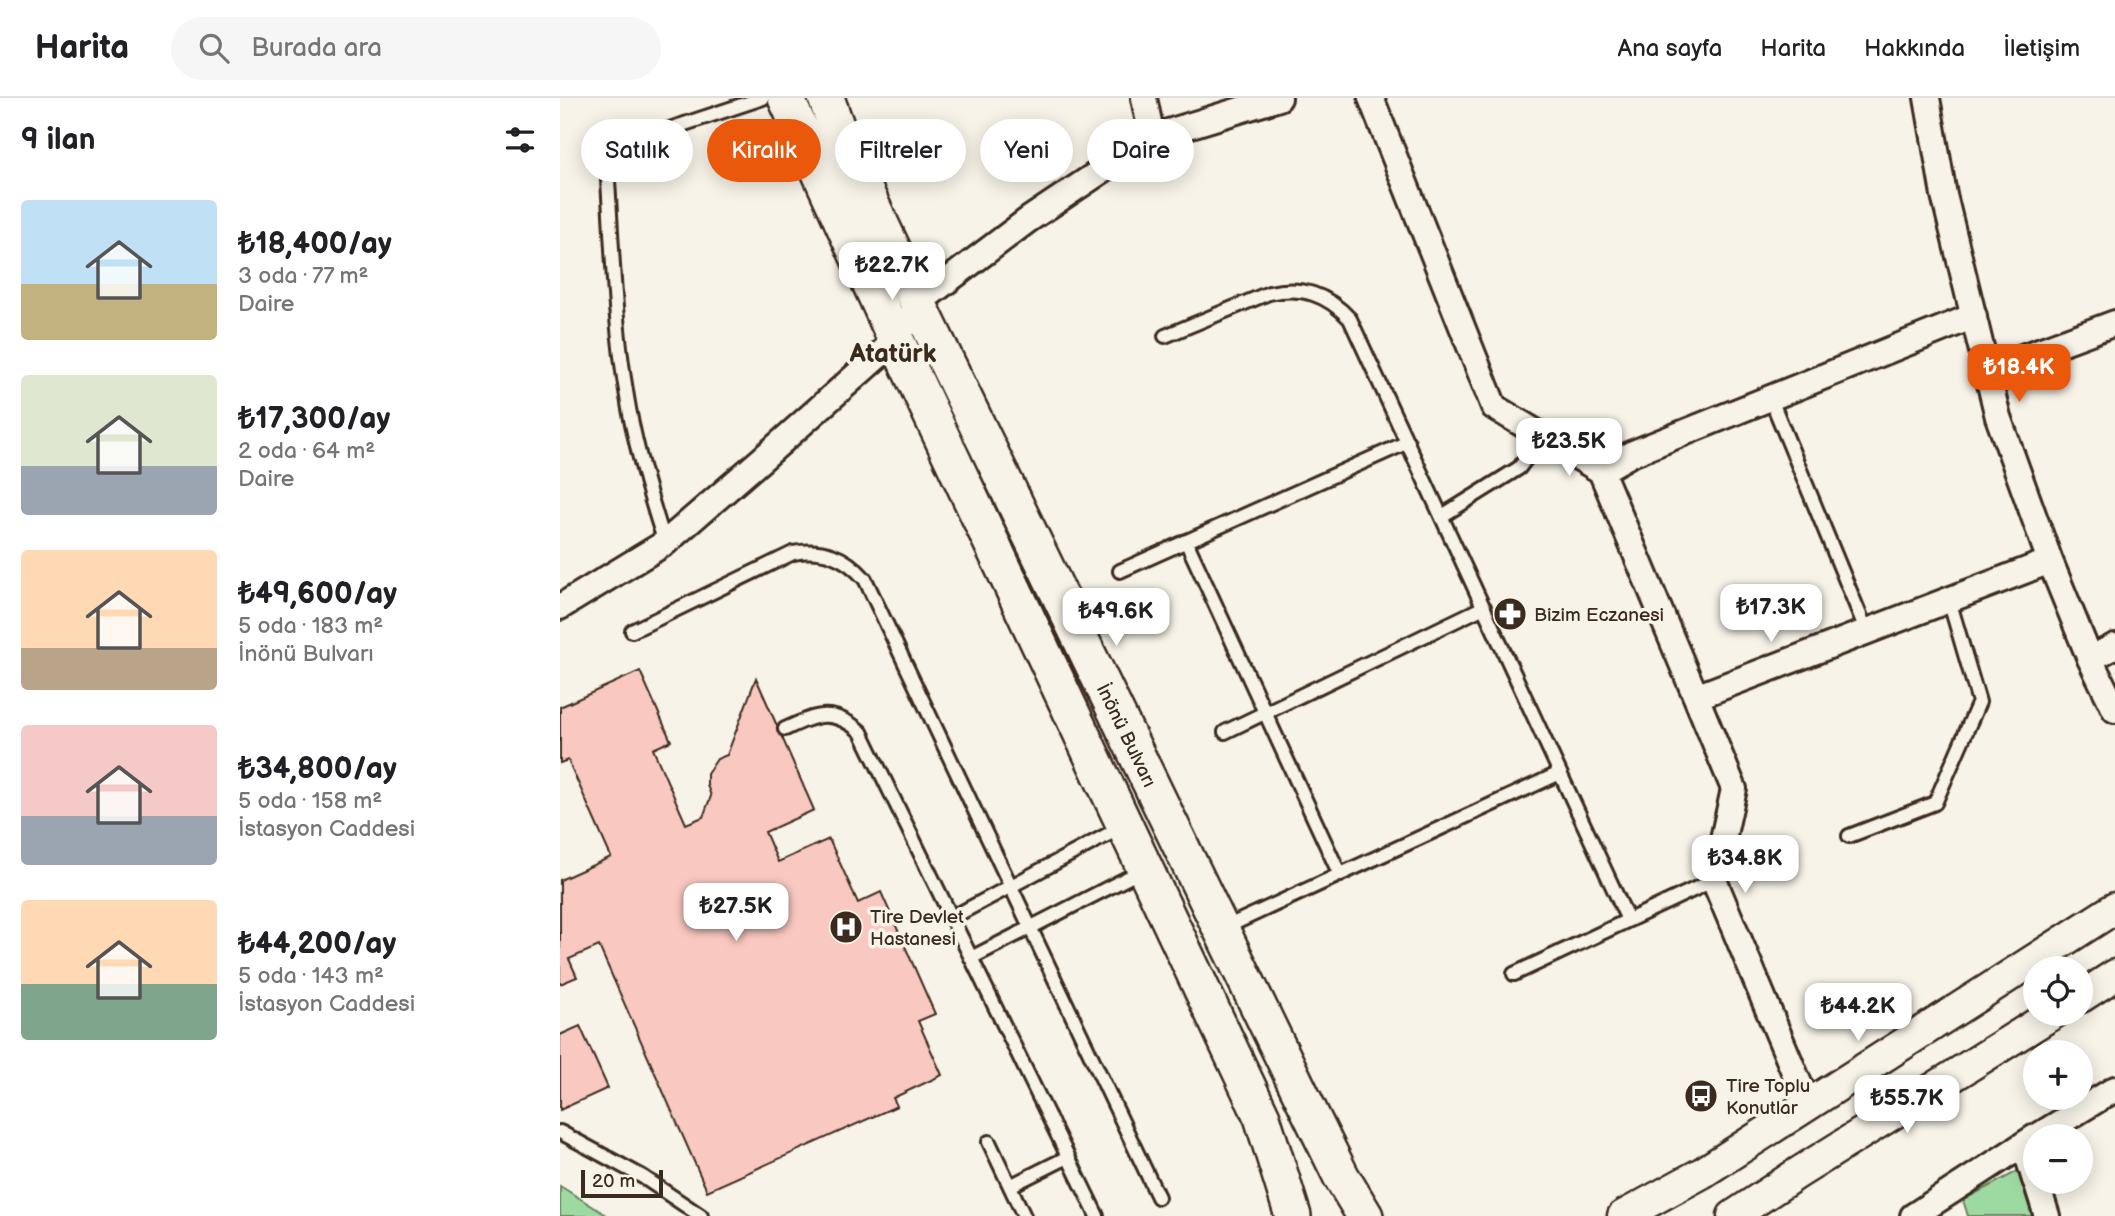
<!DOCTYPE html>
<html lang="tr">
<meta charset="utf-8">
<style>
:root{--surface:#fff;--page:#f6f6f6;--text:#202124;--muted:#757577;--line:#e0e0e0;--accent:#ea580c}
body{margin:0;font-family:"Balsamiq Sans",sans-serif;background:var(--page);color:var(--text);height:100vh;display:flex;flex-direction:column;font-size:26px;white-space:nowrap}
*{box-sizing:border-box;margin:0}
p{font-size:23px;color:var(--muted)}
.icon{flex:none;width:38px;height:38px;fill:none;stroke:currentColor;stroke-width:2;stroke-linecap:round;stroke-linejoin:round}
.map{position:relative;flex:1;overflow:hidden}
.details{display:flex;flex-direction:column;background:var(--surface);width:560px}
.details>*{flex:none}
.banner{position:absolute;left:21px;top:21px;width:665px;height:63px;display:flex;gap:14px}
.fabs{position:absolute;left:1463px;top:858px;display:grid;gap:14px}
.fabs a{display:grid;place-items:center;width:70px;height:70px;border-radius:50%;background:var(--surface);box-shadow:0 4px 18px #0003;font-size:35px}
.scale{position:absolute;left:21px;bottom:18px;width:82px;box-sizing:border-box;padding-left:7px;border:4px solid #3b2a1e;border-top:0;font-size:19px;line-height:24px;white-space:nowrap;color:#3b2a1e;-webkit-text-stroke:5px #f7f3e8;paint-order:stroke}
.price{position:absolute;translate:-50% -60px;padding:0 16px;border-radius:14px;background:#fff;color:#222;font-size:23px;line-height:46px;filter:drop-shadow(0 2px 4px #0008)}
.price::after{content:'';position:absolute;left:50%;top:42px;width:21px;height:16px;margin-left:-10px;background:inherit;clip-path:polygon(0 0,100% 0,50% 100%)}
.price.selected{background:var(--accent);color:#fff}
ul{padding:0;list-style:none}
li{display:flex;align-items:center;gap:21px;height:175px;padding:0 21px}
li span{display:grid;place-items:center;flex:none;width:196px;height:140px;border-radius:7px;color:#555}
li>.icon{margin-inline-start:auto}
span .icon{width:84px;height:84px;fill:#fffc;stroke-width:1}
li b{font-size:30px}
h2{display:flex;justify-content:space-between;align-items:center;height:84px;padding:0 21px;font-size:30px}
.chip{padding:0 24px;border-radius:32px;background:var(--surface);box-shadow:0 4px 18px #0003;font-size:24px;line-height:63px}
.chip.selected{background:var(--accent);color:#fff}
header{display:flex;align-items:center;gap:42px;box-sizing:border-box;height:98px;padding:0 35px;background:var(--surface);border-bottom:2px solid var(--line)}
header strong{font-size:33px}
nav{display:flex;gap:38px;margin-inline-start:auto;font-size:24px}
.search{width:490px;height:63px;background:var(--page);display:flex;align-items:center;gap:18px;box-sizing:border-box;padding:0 24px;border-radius:38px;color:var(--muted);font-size:26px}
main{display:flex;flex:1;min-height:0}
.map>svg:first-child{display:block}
.green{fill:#9ddaa1;stroke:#6c8260;stroke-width:2}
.building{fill:#f9c9c1;stroke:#3b2a1e;stroke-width:2}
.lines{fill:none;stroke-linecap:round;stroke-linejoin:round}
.service-casing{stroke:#3b2a1e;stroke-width:18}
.minor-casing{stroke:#3b2a1e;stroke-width:30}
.tertiary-casing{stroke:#3b2a1e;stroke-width:35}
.secondary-casing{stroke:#3b2a1e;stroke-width:40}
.service{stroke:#f7f3e8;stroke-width:12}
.minor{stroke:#f7f3e8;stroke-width:24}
.tertiary{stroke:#f7f3e8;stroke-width:30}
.secondary{stroke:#f7f3e8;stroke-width:35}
.labels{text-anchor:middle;stroke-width:7;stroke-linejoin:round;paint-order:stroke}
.poi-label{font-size:19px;fill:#3b2a1e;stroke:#f7f3e8;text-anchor:start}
.street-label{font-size:19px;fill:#3b2a1e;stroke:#f7f3e8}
.district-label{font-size:26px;font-weight:bold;fill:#3b2a1e;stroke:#f7f3e8}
</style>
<header>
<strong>Harita</strong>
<div class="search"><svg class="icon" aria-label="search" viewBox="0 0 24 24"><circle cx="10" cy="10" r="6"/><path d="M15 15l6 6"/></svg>Burada ara</div>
<nav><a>Ana sayfa</a><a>Harita</a><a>Hakkında</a><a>İletişim</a></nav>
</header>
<main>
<section class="details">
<h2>9 ilan<svg class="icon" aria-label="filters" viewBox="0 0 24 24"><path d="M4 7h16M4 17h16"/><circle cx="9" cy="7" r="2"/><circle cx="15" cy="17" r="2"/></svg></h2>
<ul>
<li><span style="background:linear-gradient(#bfe0f5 60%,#c2b280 0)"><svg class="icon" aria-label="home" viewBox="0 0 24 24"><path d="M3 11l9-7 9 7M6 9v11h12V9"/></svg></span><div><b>₺18,400/ay</b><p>3 oda · 77 m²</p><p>Daire</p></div></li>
<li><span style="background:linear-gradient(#dfe7d0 65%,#9aa5b1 0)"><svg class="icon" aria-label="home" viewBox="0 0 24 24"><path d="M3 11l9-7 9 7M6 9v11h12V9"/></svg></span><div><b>₺17,300/ay</b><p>2 oda · 64 m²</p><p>Daire</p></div></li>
<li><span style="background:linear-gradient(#ffd9b3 70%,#b9a48a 0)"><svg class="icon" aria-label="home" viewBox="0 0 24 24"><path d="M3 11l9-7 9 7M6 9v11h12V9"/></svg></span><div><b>₺49,600/ay</b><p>5 oda · 183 m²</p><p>İnönü Bulvarı</p></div></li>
<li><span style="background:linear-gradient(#f6c9c9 65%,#9aa5b1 0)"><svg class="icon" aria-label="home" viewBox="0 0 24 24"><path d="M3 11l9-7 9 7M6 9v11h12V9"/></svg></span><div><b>₺34,800/ay</b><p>5 oda · 158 m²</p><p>İstasyon Caddesi</p></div></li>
<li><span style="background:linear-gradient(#ffd9b3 60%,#7fa58c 0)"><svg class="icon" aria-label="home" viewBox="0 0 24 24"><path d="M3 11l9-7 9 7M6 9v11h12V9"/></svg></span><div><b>₺44,200/ay</b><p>5 oda · 143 m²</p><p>İstasyon Caddesi</p></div></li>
</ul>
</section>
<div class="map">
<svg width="1555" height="1118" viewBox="0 0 1555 1118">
<rect width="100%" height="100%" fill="#f7f3e8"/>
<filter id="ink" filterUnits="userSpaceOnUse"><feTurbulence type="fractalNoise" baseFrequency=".0143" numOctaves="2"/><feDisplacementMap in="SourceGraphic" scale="14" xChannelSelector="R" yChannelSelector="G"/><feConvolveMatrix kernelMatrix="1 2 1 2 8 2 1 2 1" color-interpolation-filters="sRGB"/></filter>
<g filter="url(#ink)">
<path class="green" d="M1458,1073L1472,1118H1408L1403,1102Z
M0,1088L48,1118H0Z"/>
<path class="building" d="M80,573L111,643L93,651L126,726L143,719L151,698L147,687V676L157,661L167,657L196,580L254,712L205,734L218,764L269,741L298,805L321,794L375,916L358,923L382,977L333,1000L337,1008L147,1093L39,848L9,861L17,879L0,886V782L51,759L8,662L0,665V609Z
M20,928L48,990L0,1012V937Z"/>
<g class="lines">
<defs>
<path id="service" d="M605,238L709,195C742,188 767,196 790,221L1068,822
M1210,299L1307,534
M882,418L959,370L983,338
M626,443L780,777
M105,445C89,396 75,349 67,299C53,218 52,133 46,52L203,0
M560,473L848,344
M72,533L233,455C263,450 285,458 305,481L598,1099
M225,631C256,617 272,609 301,634L537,1118
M665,634L924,509
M1289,738L1375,705L1419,604L1389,502
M391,820L562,729
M664,830L1000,675
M411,860L585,771
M954,876L1154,782
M0,1034L83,1079L141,1118
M429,1044L464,1118
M450,1088L508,1059"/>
<path id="minor" d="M584,0L592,39
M811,0L934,309L1041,373L1071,356L1414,218
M1367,0L1384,97L1438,319L1490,463L1530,561L1555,612
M1427,272L1555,225
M1041,373L1136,599L1490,463
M0,509L105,445L201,362L336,242L358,205L468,122L592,39L719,0
M1530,561L1555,548
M1136,599L1174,691L1154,782L1248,1007
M1478,1038L1555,991
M1464,1046L1475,1082
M1476,1083L1487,1118
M1353,1118L1475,1039"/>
<path id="tertiary" d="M1521,899L1555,877
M1063,1118L1142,1075L1555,810
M1173,1118L1238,1075L1494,915"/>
<path id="secondary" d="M226,0L336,242L702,1019L733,1118
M266,0L282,44L358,205L752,1019L781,1078L805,1118"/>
</defs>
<use href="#service" class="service-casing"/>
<use href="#minor" class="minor-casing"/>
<use href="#tertiary" class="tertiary-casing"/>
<use href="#secondary" class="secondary-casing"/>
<use href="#service" class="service"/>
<use href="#minor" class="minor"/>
<use href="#tertiary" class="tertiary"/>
<use href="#secondary" class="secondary"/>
</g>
</g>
<defs>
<symbol id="pharmacy-disc" viewBox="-11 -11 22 22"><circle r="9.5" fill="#3b2a1e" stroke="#f7f3e8"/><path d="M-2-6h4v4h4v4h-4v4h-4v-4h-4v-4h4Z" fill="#fff"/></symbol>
<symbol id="hospital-disc" viewBox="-11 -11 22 22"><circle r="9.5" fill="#3b2a1e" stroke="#f7f3e8"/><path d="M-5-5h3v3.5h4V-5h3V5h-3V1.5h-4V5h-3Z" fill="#fff"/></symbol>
<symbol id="bus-disc" viewBox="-11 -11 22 22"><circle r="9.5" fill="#3b2a1e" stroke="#f7f3e8"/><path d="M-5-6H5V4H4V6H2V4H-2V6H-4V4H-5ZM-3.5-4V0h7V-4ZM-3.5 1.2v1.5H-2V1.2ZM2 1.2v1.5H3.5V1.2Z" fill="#fff"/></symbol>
</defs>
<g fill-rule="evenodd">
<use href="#pharmacy-disc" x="931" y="497" width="38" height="38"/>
<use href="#hospital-disc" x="267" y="810" width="38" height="38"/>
<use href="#bus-disc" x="1122" y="979" width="38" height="38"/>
</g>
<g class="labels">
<g class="poi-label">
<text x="974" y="523">Bizim Eczanesi</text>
<text x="310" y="825">Tire Devlet<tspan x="310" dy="22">Hastanesi</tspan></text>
<text x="1166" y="994">Tire Toplu<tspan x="1166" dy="22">Konutlar</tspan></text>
</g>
<g class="street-label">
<text transform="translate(567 637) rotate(64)" y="7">İnönü Bulvarı</text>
</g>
<g class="district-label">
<text x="333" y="264">Atatürk</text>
</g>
</g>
</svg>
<div class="fabs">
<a><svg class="icon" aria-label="locate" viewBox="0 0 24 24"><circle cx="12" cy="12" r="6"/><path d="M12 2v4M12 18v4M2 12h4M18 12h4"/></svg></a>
<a>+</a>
<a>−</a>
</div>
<div class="scale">20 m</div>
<b class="price" style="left:332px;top:204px">₺22.7K</b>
<b class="price selected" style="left:1459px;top:306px">₺18.4K</b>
<b class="price" style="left:1009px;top:380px">₺23.5K</b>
<b class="price" style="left:1211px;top:546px">₺17.3K</b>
<b class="price" style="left:556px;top:550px">₺49.6K</b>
<b class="price" style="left:1185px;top:797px">₺34.8K</b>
<b class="price" style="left:176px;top:845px">₺27.5K</b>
<b class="price" style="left:1298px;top:945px">₺44.2K</b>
<b class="price" style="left:1347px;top:1037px">₺55.7K</b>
<div class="banner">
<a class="chip">Satılık</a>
<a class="chip selected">Kiralık</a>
<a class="chip">Filtreler</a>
<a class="chip">Yeni</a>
<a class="chip">Daire</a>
</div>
</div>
</main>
